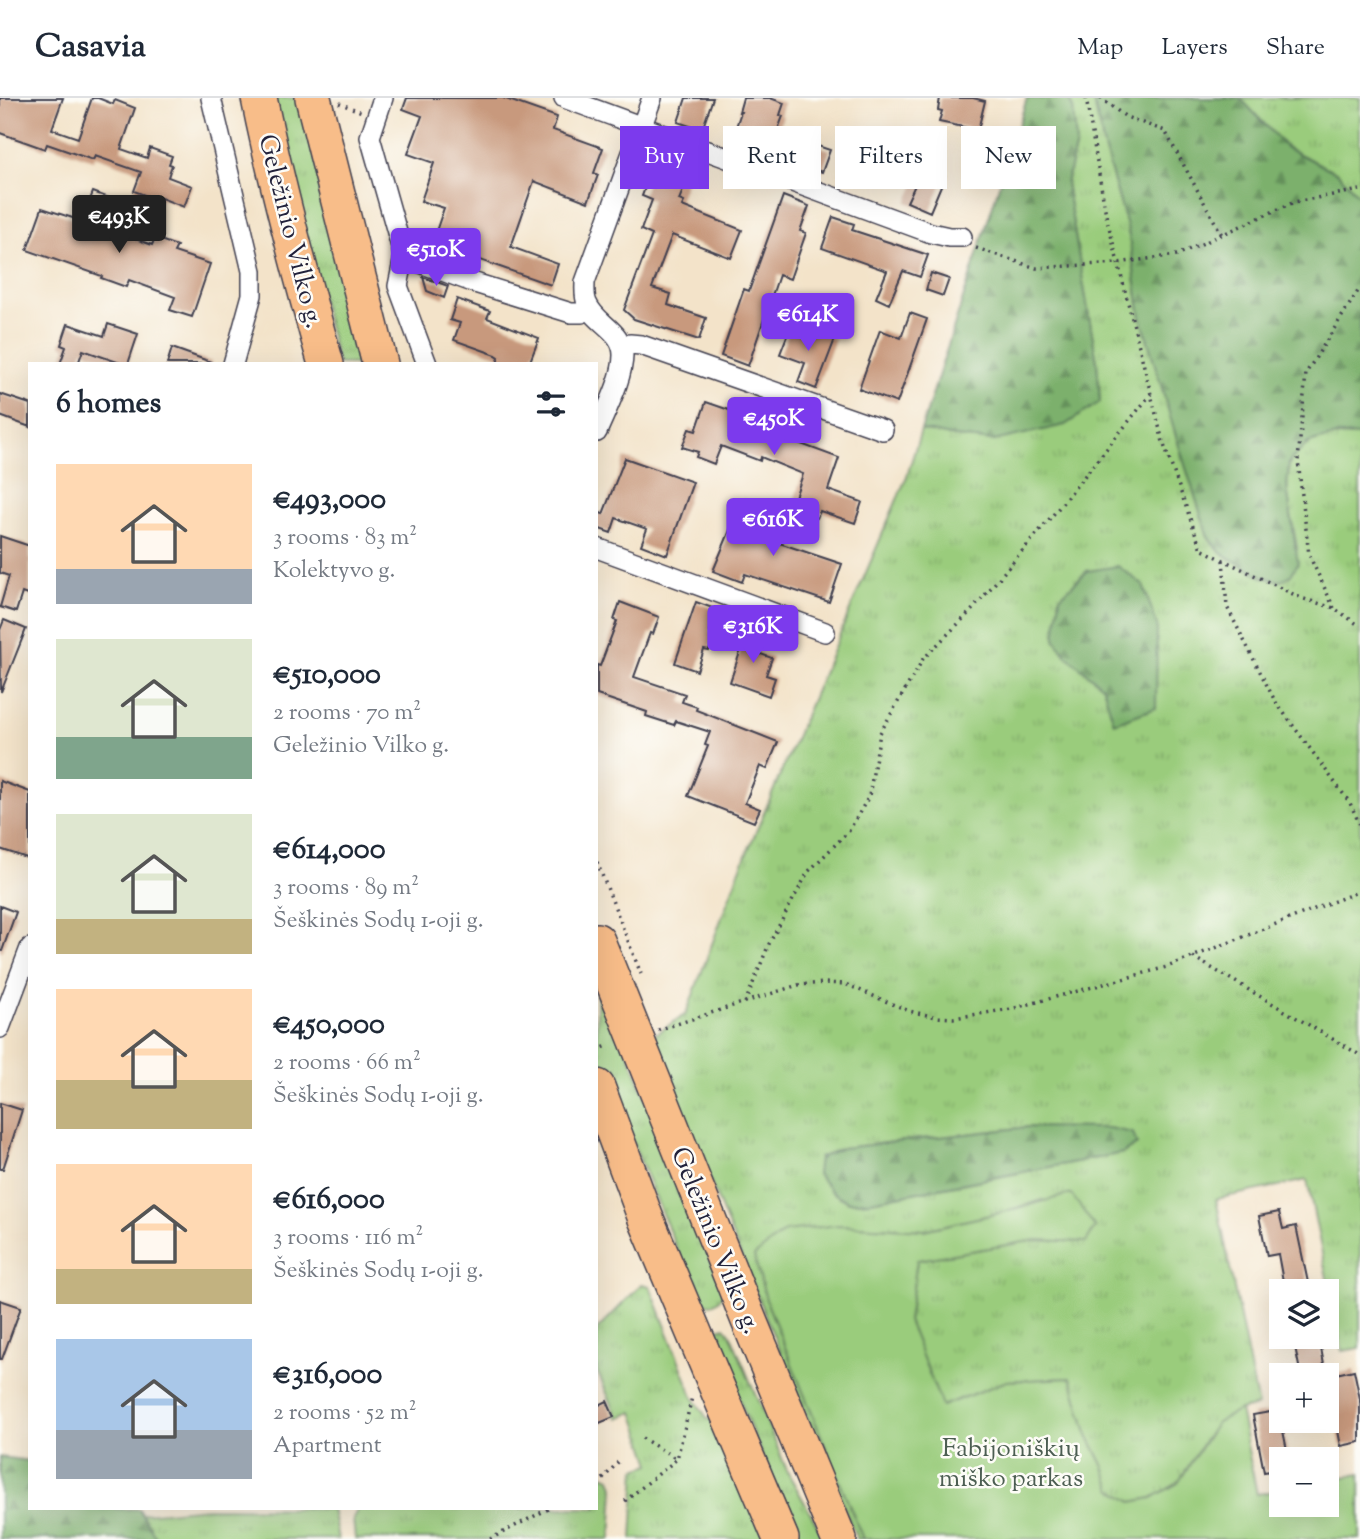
<!DOCTYPE html>
<meta charset="utf-8">
<style>
:root{--surface:#fff;--page:#f6f6f7;--text:#1f2937;--muted:#747a83;--line:#e0e1e3;--accent:#7c3aed}
body{margin:0;font-family:"Sorts Mill Goudy",serif;background:var(--page);color:var(--text);height:100vh;display:flex;flex-direction:column;font-size:26px;white-space:nowrap}
*{box-sizing:border-box;margin:0}
p{font-size:23px;color:var(--muted)}
.icon{flex:none;width:38px;height:38px;fill:none;stroke:currentColor;stroke-width:2;stroke-linecap:round;stroke-linejoin:round}
.map{position:relative;flex:1;overflow:hidden}
.panel{position:absolute;left:28px;top:264px;width:570px;height:1148px;display:flex;flex-direction:column;background:var(--surface);border-radius:0px;box-shadow:0 7px 28px #0002}
.panel>*{flex:none}
.banner{position:absolute;left:620px;top:28px;width:635px;height:63px;display:flex;gap:14px}
.buttons{position:absolute;left:1269px;top:1181px;display:grid;gap:14px}
.buttons a{display:grid;place-items:center;width:70px;height:70px;border-radius:0px;background:var(--surface);box-shadow:0 7px 28px #0002;font-size:35px}
.price{position:absolute;translate:-50% -60px;padding:0 16px;border-radius:7px;background:var(--accent);color:#fff;font-size:23px;line-height:46px;filter:drop-shadow(0 2px 4px #0008)}
.price::after{content:'';position:absolute;left:50%;top:42px;width:21px;height:16px;margin-left:-10px;background:inherit;clip-path:polygon(0 0,100% 0,50% 100%)}
.price.selected{background:#222;color:#fff}
ul{padding:0;list-style:none}
li{display:flex;align-items:center;gap:21px;height:175px;padding:0 28px}
li span{display:grid;place-items:center;flex:none;width:196px;height:140px;border-radius:0px;color:#555}
li>.icon{margin-inline-start:auto}
span .icon{width:84px;height:84px;fill:#fffc;stroke-width:1}
li b{font-size:30px}
h2{display:flex;justify-content:space-between;align-items:center;height:84px;padding:0 28px;font-size:30px}
.tag{padding:0 24px;border-radius:0px;background:var(--surface);box-shadow:0 7px 28px #0002;font-size:24px;line-height:63px}
.tag.selected{background:var(--accent);color:#fff}
header{display:flex;align-items:center;gap:42px;box-sizing:border-box;height:98px;padding:0 35px;background:var(--surface);border-bottom:2px solid var(--line)}
header strong{font-size:33px}
nav{display:flex;gap:38px;margin-inline-start:auto;font-size:24px}
.map>svg:first-child{display:block}
.grass{fill:url(#grass-tufts);stroke:#5e775c;stroke-width:2;fill-rule:evenodd}
.forest{fill:url(#forest-firs);stroke:#4e6954;stroke-width:2}
.park{fill:#9acc7c;stroke:#5e775c;stroke-width:2}
.building{fill:#c8997d}
.lines{fill:none;stroke-linecap:round;stroke-linejoin:round}
.street-casing{stroke:#413f50;stroke-width:22}
.highway-casing{stroke:#413f50;stroke-width:38}
.path{stroke:#413f50;stroke-width:3.5;stroke-dasharray:2 5;stroke-linecap:butt}
.street{stroke:#fff;stroke-width:19}
.highway{stroke:#f8bd89;stroke-width:35}
.labels{text-anchor:middle;stroke-width:5;stroke-linejoin:round;paint-order:stroke}
.street-label{font-size:26px;fill:#22223b;stroke:#fdfcf7}
.park-label{font-size:26px;fill:#4c5e52;stroke:#fdfcf7}
</style>
<header>
<strong>Casavia</strong>
<nav><a>Map</a><a>Layers</a><a>Share</a></nav>
</header>
<div class="map">
<svg width="1360" height="1441" viewBox="0 0 1360 1441">
<defs>
<pattern id="grass-tufts" width="24" height="20" patternUnits="userSpaceOnUse" patternTransform="scale(1.75)"><rect width="24" height="20" fill="#9acc7c"/><path d="M3 7l-1-3M5 7V3M7 7l1-3M15 17l-1-3M17 17v-4M19 17l1-3" fill="none" stroke="#84af6c"/></pattern>
<pattern id="forest-firs" width="22" height="20" patternUnits="userSpaceOnUse" patternTransform="scale(1.75)"><rect width="22" height="20" fill="#7bb06c"/><path d="M5 1l3.5 6h-7zM16 11l3.5 6h-7z" fill="#648f5a"/></pattern>
</defs>
<rect width="100%" height="100%" fill="#fdfcf7"/>
<filter id="ink" filterUnits="userSpaceOnUse"><feTurbulence type="fractalNoise" baseFrequency=".0143" numOctaves="2"/><feDisplacementMap in="SourceGraphic" scale="14" xChannelSelector="R" yChannelSelector="G"/><feConvolveMatrix kernelMatrix="1 2 1 2 8 2 1 2 1" color-interpolation-filters="sRGB"/></filter>
<filter id="wash" filterUnits="userSpaceOnUse"><feTurbulence type="fractalNoise" baseFrequency=".00686" numOctaves="4" result="noise"/><feDisplacementMap in="SourceGraphic" scale="28" xChannelSelector="R" yChannelSelector="G"/><feGaussianBlur stdDeviation="1.57" result="paint"/><feColorMatrix in="noise" values="0 0 0 0 0 0 0 0 0 0 0 0 0 0 0 0 0 1.4 0 .05"/><feComposite in="paint" operator="in"/></filter>
<g filter="url(#wash)">
<rect width="100%" height="100%" fill="#f3e3c9"/>
<path class="grass" d="M269,0H300L369,266H338Z
M1068,0H1093L1105,53L1128,132L1141,219L1178,345L1297,450C1294,431 1281,378 1291,362C1305,339 1336,337 1360,338V1250L1342,1253L1307,1082L1216,1101L1258,1308L1240,1312L1206,1340L1178,1385L1152,1400L1132,1404L1112,1391L1103,1367L1087,1335L1071,1280L1007,1283L942,1308L908,1223L917,1162L1036,1142L1086,1144L1043,1102L999,1115L924,1132L839,1127L767,1205L863,1441H857L651,939L686,916L738,776L907,378L921,332L955,339L994,343L1100,304L1097,264L1066,85L1076,46L1073,10ZM1087,473L1115,625L1103,589L1055,541L1060,499ZM1028,1029L1137,1046L1123,1055L871,1103L849,1104L832,1094L819,1061L842,1050Z
M1240,0H1360V99L1338,75L1287,50Z
M597,877L724,1194L720,1201L711,1207L703,1205L697,1200L597,958Z
M642,1186L650,1188L693,1299L707,1320L721,1330L769,1441H632L636,1371L651,1366L633,1314L618,1320L597,1273V1232Z
M725,1229L730,1235L788,1375L825,1441H795L713,1235L717,1231Z
M597,1375L611,1380L614,1389L611,1441H355L353,1420L358,1411L597,1410Z
M207,1410L332,1411L338,1441H157L142,1416Z"/>
<path class="forest" d="M1027,0H1068L1073,10L1076,46L1066,85L1097,264L1100,304L1065,327L994,343L955,339L921,332Z
M1093,0H1240L1287,50L1338,75L1360,99V338L1340,337L1308,345L1289,364L1287,390L1298,465L1291,477L1281,483L1262,479L1221,455L1208,439L1178,345L1141,219L1128,132L1105,53Z
M1118,468L1143,487L1157,527L1156,610L1114,625L1103,589L1066,557L1055,541L1060,499L1087,473Z
M1028,1029L1109,1030L1133,1035L1137,1046L1123,1055L871,1103L849,1104L832,1094L817,1076L819,1060L842,1050Z
M0,1359L30,1363V1410L139,1411L157,1441H0Z"/>
<path class="park" d="M1071,1096L1095,1129L1086,1144L1036,1142L917,1162L908,1223L942,1308L1007,1283L1071,1280L1087,1335L1103,1367L1112,1391L1132,1404L1152,1400L1178,1385L1217,1324L1240,1312L1257,1396L1281,1392V1407H1326L1327,1382L1360,1376V1441H863L767,1205L754,1158L785,1133L839,1127L924,1132L999,1115Z"/>
<g id="blocks">
<path class="building" d="M0,0H63L52,31L78,40L92,0H98L113,6L115,2L135,10L121,51L147,60L150,50L172,58L169,66L172,67L168,79L192,88L184,109L161,100L160,103L134,93L141,74L95,58L93,62L47,46L45,51L0,35Z
M407,0H503L557,19L553,32L603,50L594,75L598,77L588,104L534,83L511,149L558,166L551,187L432,145L444,110L421,103L434,65L408,56L422,18L403,11Z
M686,0H713L702,32L678,24Z
M743,0H770L784,5L780,17L783,18L773,45L735,32L741,14H739Z
M940,0H973L985,3L978,32L939,24L942,13L938,12Z
M889,41L912,51L908,61L945,78L930,114L907,104L915,87L876,70Z
M812,46L830,52L822,74L804,68Z
M653,69L687,82L679,102L684,104L682,108L742,132L731,160L672,137L652,190L671,196L668,207L706,220L699,242L634,221L624,212L652,137L641,132L652,102L642,98Z
M93,94L112,101L102,129L152,147L155,140L177,148L174,154L210,166L192,219L170,212L175,199L129,182L126,189L101,180L102,178L27,152L42,110L82,123Z
M783,98L809,108L800,133L806,135L790,181L779,177L748,268L721,258L744,191L749,193Z
M833,119L854,126L852,132L928,157L920,179L903,173L889,206L876,200L887,173L822,150Z
M931,175L949,181L943,198L926,192Z
M423,179L448,188L444,200L427,193Z
M457,201L490,213L487,220L539,240L529,266H497L499,259L496,257L454,242L460,225L450,222Z
M910,215L927,221L897,305L859,291L880,232L901,240Z
M792,225L835,241L816,291L798,284L805,265L780,256Z
M68,226L104,238L108,226L138,236L128,266H123L83,252L78,266H60L66,249L61,247Z
M172,250L211,264V266H167Z
M0,296L30,306V329L0,318Z
M706,304L755,321L756,318L783,328L784,325L803,332L798,345L839,360L828,392L862,404L855,425L820,413L817,420L791,411L803,376L761,359L760,363L721,348L714,366L696,359L698,354L682,349L689,331L696,333Z
M625,360L693,384L667,457L641,447L647,431L616,420L611,435L597,430V414L603,416Z
M743,401L772,412L761,439L842,466L829,504L745,476L742,484L713,473Z
M0,438L30,448V498L22,495L16,514L0,509L9,478L0,475Z
M620,504L659,519L653,536L650,535L634,579L685,596L682,604L697,609L696,612L778,644L767,671L760,668L745,705L760,711L754,724L688,698L708,648L705,647L710,634L676,623L674,627L646,618L647,614L597,597V567L600,568L617,523L614,522Z
M696,504L718,512L710,533L715,535L709,553L704,552L697,573L675,565Z
M4,522L26,531L1,594L0,532Z
M750,525L763,529L755,554L772,560L766,577L775,580L769,598L730,584Z
M0,683L30,694V761L0,751Z
M0,808L16,814L2,853H0Z
M0,1005L22,1012L3,1071H0Z
M1279,1114L1283,1131L1296,1128L1310,1194H1285L1278,1156L1267,1158L1259,1118Z
M0,1202L21,1209L2,1261H0Z
M1293,1239H1319L1326,1278H1301Z
M1354,1272L1360,1301V1344L1341,1348L1327,1278Z
M607,1303L614,1319L597,1326V1308Z
M1281,1312V1323L1289,1362H1281V1371L1264,1374L1253,1317Z"/>
</g>
</g>
<g filter="url(#ink)">
<use href="#blocks" fill-opacity="0" stroke="#413f50" stroke-width="2"/>
<g class="lines">
<defs>
<path id="street" d="M211,0L252,173V197L233,266
M383,0L370,39L404,159L398,188L427,266
M564,0L931,135L949,139H962
M404,159L478,186L571,215H582L590,211
M622,248L630,246L641,247L883,332
M597,334C606,312 623,281 623,257C623,232 595,226 587,205C584,198 585,191 585,184L652,0
M597,450L825,534
M0,930L30,850"/>
<path id="highway" d="M259,0C277,90 301,178 326,266
M313,0L380,266
M597,843L750,1225L839,1441
M597,989L646,1121L781,1441"/>
</defs>
<use href="#street" class="street-casing"/>
<use href="#highway" class="highway-casing"/>
<path class="path" d="M1086,0L1106,117L1163,344L1201,451L1301,500L1334,510L1360,528
M1100,0L1126,19L1165,33L1222,137
M339,5L362,14
M976,150L1036,170L1118,165L1177,157L1294,104L1360,92
M1223,462L1227,509L1275,603L1350,705L1360,727
M1334,510L1309,457L1298,363L1306,275L1360,190
M597,764L641,876
M1193,859L1360,957
M745,905L769,846L808,774L849,733L869,698L880,635L923,561L972,512L1052,418L1151,296
M658,932L798,887L824,885L845,886L909,913L936,919L953,920L1011,911L1167,869L1360,793
M597,952L610,947
M642,1340L677,1361
M597,1385L603,1381L619,1363
M625,1403L677,1361L692,1299
M490,1441L550,1410"/>
<use href="#street" class="street"/>
<use href="#highway" class="highway"/>
</g>
</g>
<g class="labels">
<g class="street-label">
<text transform="translate(292 133) rotate(76)" y="9">Geležinio Vilko g.</text>
<text transform="translate(717 1142) rotate(68)" y="9">Geležinio Vilko g.</text>
</g>
<g class="park-label">
<text x="1011" y="1358">Fabijoniškių<tspan x="1011" dy="30">miško parkas</tspan></text>
</g>
</g>
</svg>
<div class="buttons">
<a><svg class="icon" aria-label="layers" viewBox="0 0 24 24"><path d="M12 4l9 5-9 5-9-5zM3 14l9 5 9-5"/></svg></a>
<a>+</a>
<a>−</a>
</div>
<b class="price selected" style="left:119px;top:157px">€493K</b>
<b class="price" style="left:436px;top:190px">€510K</b>
<b class="price" style="left:808px;top:255px">€614K</b>
<b class="price" style="left:774px;top:359px">€450K</b>
<b class="price" style="left:773px;top:460px">€616K</b>
<b class="price" style="left:753px;top:567px">€316K</b>
<div class="banner">
<a class="tag selected">Buy</a>
<a class="tag">Rent</a>
<a class="tag">Filters</a>
<a class="tag">New</a>
</div>
<section class="panel">
<h2>6 homes<svg class="icon" aria-label="filters" viewBox="0 0 24 24"><path d="M4 7h16M4 17h16"/><circle cx="9" cy="7" r="2"/><circle cx="15" cy="17" r="2"/></svg></h2>
<ul>
<li><span style="background:linear-gradient(#ffd9b3 75%,#9aa5b1 0)"><svg class="icon" aria-label="home" viewBox="0 0 24 24"><path d="M3 11l9-7 9 7M6 9v11h12V9"/></svg></span><div><b>€493,000</b><p>3 rooms · 83 m²</p><p>Kolektyvo g.</p></div></li>
<li><span style="background:linear-gradient(#dfe7d0 70%,#7fa58c 0)"><svg class="icon" aria-label="home" viewBox="0 0 24 24"><path d="M3 11l9-7 9 7M6 9v11h12V9"/></svg></span><div><b>€510,000</b><p>2 rooms · 70 m²</p><p>Geležinio Vilko g.</p></div></li>
<li><span style="background:linear-gradient(#dfe7d0 75%,#c2b280 0)"><svg class="icon" aria-label="home" viewBox="0 0 24 24"><path d="M3 11l9-7 9 7M6 9v11h12V9"/></svg></span><div><b>€614,000</b><p>3 rooms · 89 m²</p><p>Šeškinės Sodų 1-oji g.</p></div></li>
<li><span style="background:linear-gradient(#ffd9b3 65%,#c2b280 0)"><svg class="icon" aria-label="home" viewBox="0 0 24 24"><path d="M3 11l9-7 9 7M6 9v11h12V9"/></svg></span><div><b>€450,000</b><p>2 rooms · 66 m²</p><p>Šeškinės Sodų 1-oji g.</p></div></li>
<li><span style="background:linear-gradient(#ffd9b3 75%,#c2b280 0)"><svg class="icon" aria-label="home" viewBox="0 0 24 24"><path d="M3 11l9-7 9 7M6 9v11h12V9"/></svg></span><div><b>€616,000</b><p>3 rooms · 116 m²</p><p>Šeškinės Sodų 1-oji g.</p></div></li>
<li><span style="background:linear-gradient(#a9c7e8 65%,#9aa5b1 0)"><svg class="icon" aria-label="home" viewBox="0 0 24 24"><path d="M3 11l9-7 9 7M6 9v11h12V9"/></svg></span><div><b>€316,000</b><p>2 rooms · 52 m²</p><p>Apartment</p></div></li>
</ul>
</section>
</div>
